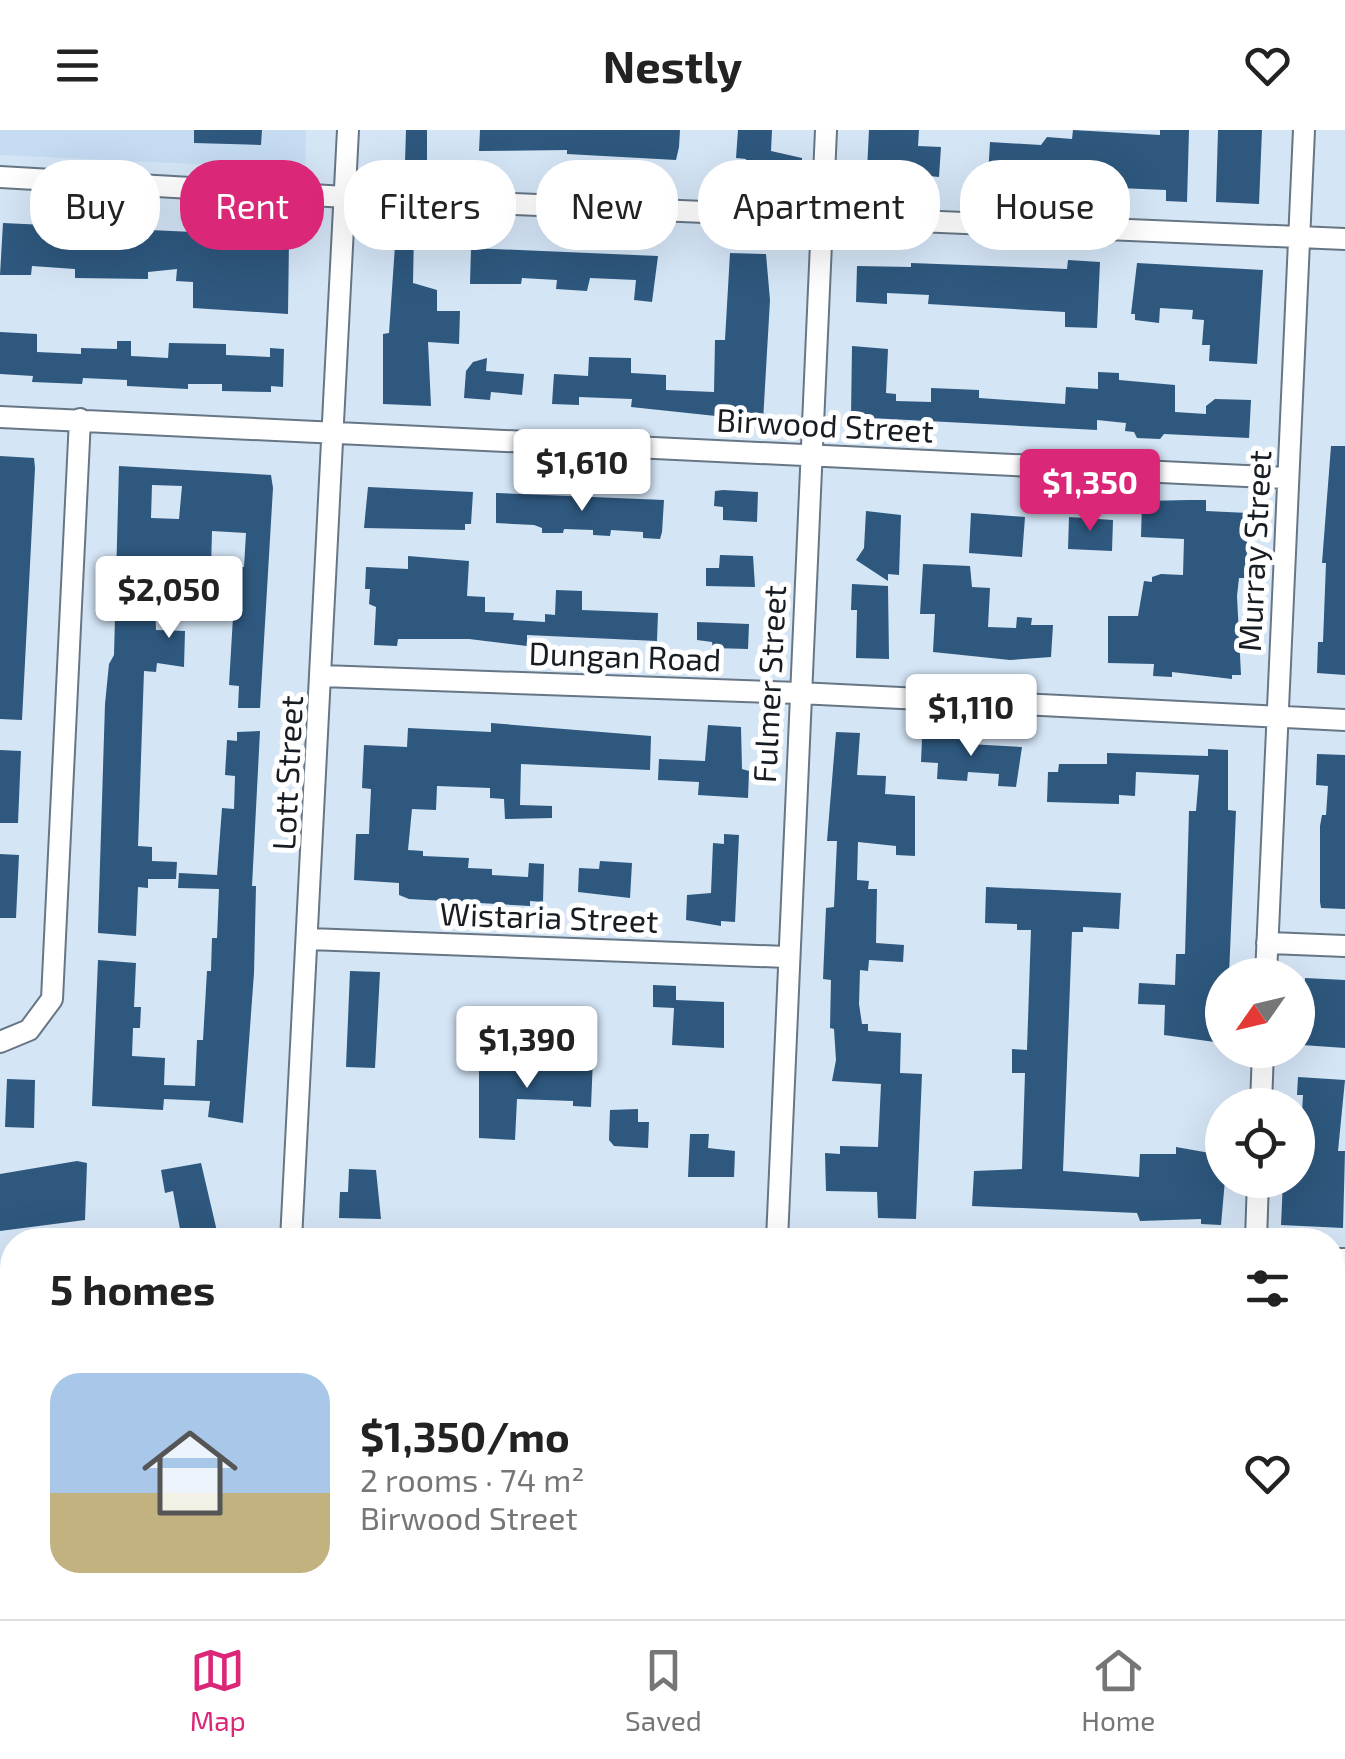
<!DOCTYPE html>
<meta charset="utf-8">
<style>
:root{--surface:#fff;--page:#f6f6f6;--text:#222;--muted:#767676;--line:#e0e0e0;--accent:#db2777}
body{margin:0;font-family:"Exo 2",sans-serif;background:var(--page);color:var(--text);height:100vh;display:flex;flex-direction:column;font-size:38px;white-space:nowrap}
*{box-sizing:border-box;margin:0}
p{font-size:32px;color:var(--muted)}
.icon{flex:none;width:55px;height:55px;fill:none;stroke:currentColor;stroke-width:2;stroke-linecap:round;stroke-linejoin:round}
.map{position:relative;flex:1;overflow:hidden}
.side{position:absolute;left:0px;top:1098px;width:1345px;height:392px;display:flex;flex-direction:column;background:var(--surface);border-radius:40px 40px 0 0;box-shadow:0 10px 40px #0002}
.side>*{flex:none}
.guide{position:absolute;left:30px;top:30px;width:1285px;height:90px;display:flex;gap:20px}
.needle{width:65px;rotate:236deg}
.fabs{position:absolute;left:1205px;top:828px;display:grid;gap:20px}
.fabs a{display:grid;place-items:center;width:110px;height:110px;border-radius:50%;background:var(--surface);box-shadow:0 10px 40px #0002;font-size:50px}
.price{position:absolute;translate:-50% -85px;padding:0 22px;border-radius:10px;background:#fff;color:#222;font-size:32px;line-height:65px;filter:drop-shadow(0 2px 5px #0008)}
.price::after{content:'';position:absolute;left:50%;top:60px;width:30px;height:22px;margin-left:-15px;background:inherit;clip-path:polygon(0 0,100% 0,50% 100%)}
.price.on{background:var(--accent);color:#fff}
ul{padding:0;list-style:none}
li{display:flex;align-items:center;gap:30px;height:250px;padding:0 50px}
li+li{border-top:2px solid var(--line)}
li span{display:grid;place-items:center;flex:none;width:280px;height:200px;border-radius:30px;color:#555}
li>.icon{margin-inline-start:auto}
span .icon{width:120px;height:120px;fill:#fffc;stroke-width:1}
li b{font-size:42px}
h2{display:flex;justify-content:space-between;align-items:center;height:120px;padding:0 50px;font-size:42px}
.pill{padding:0 35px;border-radius:40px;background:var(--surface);box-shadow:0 10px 40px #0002;font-size:35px;line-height:90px}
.pill.on{background:var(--accent);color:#fff}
header{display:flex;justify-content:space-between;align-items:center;height:130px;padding:0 50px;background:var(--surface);font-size:45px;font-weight:700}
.tabs{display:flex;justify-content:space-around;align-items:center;height:140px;border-top:2px solid var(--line);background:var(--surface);font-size:28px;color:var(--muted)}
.tabs a{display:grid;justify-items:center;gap:5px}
.tabs .on{color:var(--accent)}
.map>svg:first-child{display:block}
.built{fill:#c5dcf3}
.building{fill:#2e587e;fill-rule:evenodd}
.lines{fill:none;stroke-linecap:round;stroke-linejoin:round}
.minor-casing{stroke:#677685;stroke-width:24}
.primary-casing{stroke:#677685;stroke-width:34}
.minor{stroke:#fff;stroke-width:20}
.primary{stroke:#fff;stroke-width:30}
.labels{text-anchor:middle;stroke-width:10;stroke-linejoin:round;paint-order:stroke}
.street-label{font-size:32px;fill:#171d23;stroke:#fff}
</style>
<header><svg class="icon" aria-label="menu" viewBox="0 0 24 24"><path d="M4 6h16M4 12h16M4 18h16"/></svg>Nestly<svg class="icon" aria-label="heart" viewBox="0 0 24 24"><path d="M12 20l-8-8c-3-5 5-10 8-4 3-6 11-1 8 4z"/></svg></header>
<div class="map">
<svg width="1345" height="1489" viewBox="0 0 1345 1489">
<rect width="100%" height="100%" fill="#d4e5f6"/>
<path class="built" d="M0,0H306L305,39L0,25Z
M1220,1478H1326V1489H1220Z"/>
<path class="building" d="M194,0H262L261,15L194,13Z
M406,0H427V34L405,32Z
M480,0H680L679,17L676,30L567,24V20L479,21Z
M738,0H772L771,21L802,28V37H773L770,48L745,46L746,29L736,28Z
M869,0H919L918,16L941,17L939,47L867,40Z
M1073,0L1160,5V0H1189L1187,72L1166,71V60L1071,56L1068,42L1032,41L1031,49L988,46L990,12L1041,15L1047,7L1072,9Z
M1218,0H1262L1259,74L1216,72Z
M3,93L279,106L289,110L288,184L193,178V152L176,151L177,139L148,142V149L75,148V139L32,136L31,145H0Z
M396,101L414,102L413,153L437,160V181H460L459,214L428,212L431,276L383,274V204L389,203Z
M471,118L658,126L652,172L634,170L636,150L590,148L587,161L556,159L557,150L522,148L521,154H470Z
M730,123L766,124L770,170L763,291L631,277L632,269L579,267V275L552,274L554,244L588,246L589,227L631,228V243L666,245V260L714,262L715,210H725Z
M1068,130L1100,132L1097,198L1065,197V182L928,174L929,165L887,163V174L856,172L857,136L911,137V133L1067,139Z
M1137,133L1263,140L1257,234L1209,231L1210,215H1202L1204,190L1192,189L1193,180L1160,178L1159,193L1135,190V184H1131Z
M0,202L37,204V222L81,224V218L117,219V211H131V226L168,228L169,213L226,214V225L270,227V218L284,219L283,257L271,256V262L222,261V254H188V259L127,256V250L83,248L82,254L32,252L33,246L0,244Z
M852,216L888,219L886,263L896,264V271L931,272V258L979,260V268L1065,274L1066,257L1098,259V242L1119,243V250L1175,255V282L1206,284V276L1215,269L1251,270L1249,308L1164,304L1160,309L1137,308L1134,302L1125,301L1126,293L1097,290V300L851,287Z
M487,228L486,241L524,244L522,265L491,262L490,270L464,268L466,241L473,232Z
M1331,316H1345V545L1317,543L1318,512H1323L1326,433H1322Z
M0,326L34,328L35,338L22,590L0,589Z
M119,336L271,345L273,358L260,578H238L239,556L229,555L236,436L244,437L246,403L212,401L211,440L167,439L166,447H151L150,475H155L156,500L185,501L184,537L157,533L156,542L144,541L138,716L152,717V731L177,732L176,749H148V758L138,757L136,806L98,803V799L105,574L109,534L114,525ZM152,355L182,356L179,389L151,388Z
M368,357L473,362L471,394H465V400L364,398Z
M723,360L758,362L757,392L723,390V377L714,376L715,361Z
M496,363L664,370L662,402L660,409L643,408V402L611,400L610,406L593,405V400L564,399L563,403H542V398L534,395L496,393Z
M1189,370H1206V381L1248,383L1246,448H1239L1237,466L1241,545H1232V549L1172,542V547L1153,546L1154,534L1108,533V486H1138L1144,451L1152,452V447L1161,444L1183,445L1184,409L1141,407L1142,371Z
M866,381L901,385L899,445L888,444V451L856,430L864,418Z
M971,383L1025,387L1022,427L969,423Z
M1069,387L1113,390L1112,421L1068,419Z
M720,425L753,426L755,457L706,456V438H719Z
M408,426L469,431L467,466L485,467V482L514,483L513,490L545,492V484L555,485L556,460L582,461V480L658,483L657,511L527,505V516L469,509H398L397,516L374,515L376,477L369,474L370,459H365L366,437L408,439Z
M923,434L970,436L972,457L990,458L988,497L1016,498L1017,487L1032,488L1031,495H1053L1051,527L1010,530L933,522L935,484H920Z
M852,454L888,456L889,529L856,528L857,480H851Z
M697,492L749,494L748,519L713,518L712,512L697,510Z
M491,593L651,606L650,640L521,634L520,675L552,676V688L505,689L504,669L490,668V658L437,656L436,680L412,679L408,720L423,721V726L469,728L468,738L492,739V745L528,747L529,733L544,734L543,772L530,771V776L409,769L399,765V753L354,750L356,704H369L371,659L362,658L364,615L407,617L408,598L491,602Z
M708,595L741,597L742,639L749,641L748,668L698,665L699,652L658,650L659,629L705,631Z
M260,601L252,756H256L254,843L243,993L208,987L210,971L164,969L163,980L92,976L98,830L136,833L134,877H141L140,898H133L132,926L165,928L164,955L195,956L197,910H203L207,841H211L212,808H217L219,759L178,758L179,743L217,745L222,678L234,679L235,646L225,645L227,610L237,611V602Z
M836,602L860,603L857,645L886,646L885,664L915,666V726L896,725V716L858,712L857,750L869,751L868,759H877L876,813L904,815L903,832L869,830L868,841L860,840L859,874L862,894H868V901L901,903L900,943L922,944L916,1089L878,1088L877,1062L826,1061L825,1023L840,1024V1016L878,1017L881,954L832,951L836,930L834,899L830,898L831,850L823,849L826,778L834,777L837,711H827Z
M940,606L969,607V614L1022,617L1016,657L998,656L999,644L968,642L967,651L937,649L938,633L921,632L922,609Z
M1208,619L1228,620V680L1236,681L1229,845H1222V913L1164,905L1165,875L1138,874L1139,853L1175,855L1176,824H1185L1189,681H1196L1199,645L1136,642L1135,666L1119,665V674L1047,672L1048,642H1058L1059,634H1107V623L1208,626Z
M0,620L21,621L18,693H0Z
M1317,624L1345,625V779L1321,778L1320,772V696L1322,685H1326L1328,656L1316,655Z
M724,704L739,705L735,792L721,791V796L686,790L687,765L711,763L713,713L724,714Z
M0,724L19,725L16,788H0Z
M600,731L632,733L630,768L578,762L579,738L599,739Z
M986,757L1121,763L1119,799L1083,797V802H1072L1063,1041L1139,1047L1140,1024H1176V1017L1221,1025L1225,1050L1221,1095L1201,1094V1089L1140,1091L1137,1083L972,1076L974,1041L1022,1039L1025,943H1012V919L1027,920L1031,800H1017V794L985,793Z
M350,841L380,842L375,938L346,937Z
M1305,848L1345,850V918L1302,915Z
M653,855L676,856V870L724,872V918L672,915L674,878L653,877Z
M575,927L593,928L591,977L573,976V971L517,969L515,1010L479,1008V931L575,936Z
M1298,947L1345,950L1338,1021H1345L1343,1098L1281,1095L1283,1050H1298L1303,965H1297Z
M7,949L35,950L34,998L5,997Z
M638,979V992H649L648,1018L614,1016L609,1010L610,980Z
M690,1004H709L708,1018L735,1021L734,1047H688Z
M77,1031L87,1033L85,1090L0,1101V1044Z
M201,1033L219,1110H182L173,1061L165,1063L161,1040Z
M349,1039L376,1040L381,1089L339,1088L340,1062H348Z"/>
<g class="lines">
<defs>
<path id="minor" d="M0,47L346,67L1345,109
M0,287L1288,348
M322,546L799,563L1345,590
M309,809L787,827
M1267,813L1345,816
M1266,845L1304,0
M0,912L29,900L52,869L80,289
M1261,975L1263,920
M291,1110L348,0
M777,1110L826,0
M1256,1110L1258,1050
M761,1489L762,1478
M1097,1489L1098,1478"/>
<path id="primary" d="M1332,1134H1345
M0,1184L12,1182"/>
</defs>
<use href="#minor" class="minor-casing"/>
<use href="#primary" class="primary-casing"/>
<use href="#minor" class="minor"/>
<use href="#primary" class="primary"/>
</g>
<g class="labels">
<g class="street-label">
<text transform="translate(825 296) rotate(3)" y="11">Birwood Street</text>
<text transform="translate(1255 421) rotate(-87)" y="11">Murray Street</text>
<text transform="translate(625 527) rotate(2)" y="11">Dungan Road</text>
<text transform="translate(770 554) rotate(-87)" y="11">Fulmer Street</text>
<text transform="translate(288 643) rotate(-87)" y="11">Lott Street</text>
<text transform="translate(549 788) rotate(2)" y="11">Wistaria Street</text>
</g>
</g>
</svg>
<div class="fabs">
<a><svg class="needle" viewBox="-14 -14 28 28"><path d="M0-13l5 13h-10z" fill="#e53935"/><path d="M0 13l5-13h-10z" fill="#767676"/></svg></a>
<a><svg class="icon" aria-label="locate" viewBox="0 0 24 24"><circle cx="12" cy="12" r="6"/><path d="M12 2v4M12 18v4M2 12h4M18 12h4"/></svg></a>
</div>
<b class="price" style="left:582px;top:384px">$1,610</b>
<b class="price on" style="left:1090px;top:404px">$1,350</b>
<b class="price" style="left:169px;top:511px">$2,050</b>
<b class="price" style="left:971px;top:629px">$1,110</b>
<b class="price" style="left:527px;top:961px">$1,390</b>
<div class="guide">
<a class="pill">Buy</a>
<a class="pill on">Rent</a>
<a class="pill">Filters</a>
<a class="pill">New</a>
<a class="pill">Apartment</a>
<a class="pill">House</a>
</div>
<section class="side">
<h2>5 homes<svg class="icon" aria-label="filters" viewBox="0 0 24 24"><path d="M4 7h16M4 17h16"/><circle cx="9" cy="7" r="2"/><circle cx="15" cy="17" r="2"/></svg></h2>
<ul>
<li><span style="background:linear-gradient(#a9c7e8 60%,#c2b280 0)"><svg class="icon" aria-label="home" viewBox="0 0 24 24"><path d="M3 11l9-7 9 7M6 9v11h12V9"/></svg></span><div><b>$1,350/mo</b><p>2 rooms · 74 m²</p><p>Birwood Street</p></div><svg class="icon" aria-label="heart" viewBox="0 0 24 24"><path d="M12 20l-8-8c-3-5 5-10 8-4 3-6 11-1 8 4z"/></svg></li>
</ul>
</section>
</div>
<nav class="tabs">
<a class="on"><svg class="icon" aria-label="map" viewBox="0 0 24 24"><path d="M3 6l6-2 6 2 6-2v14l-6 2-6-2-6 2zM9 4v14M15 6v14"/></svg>Map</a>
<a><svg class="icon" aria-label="saved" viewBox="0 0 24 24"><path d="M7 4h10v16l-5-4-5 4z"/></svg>Saved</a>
<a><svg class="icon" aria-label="home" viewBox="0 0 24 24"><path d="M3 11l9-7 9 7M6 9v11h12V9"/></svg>Home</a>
</nav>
